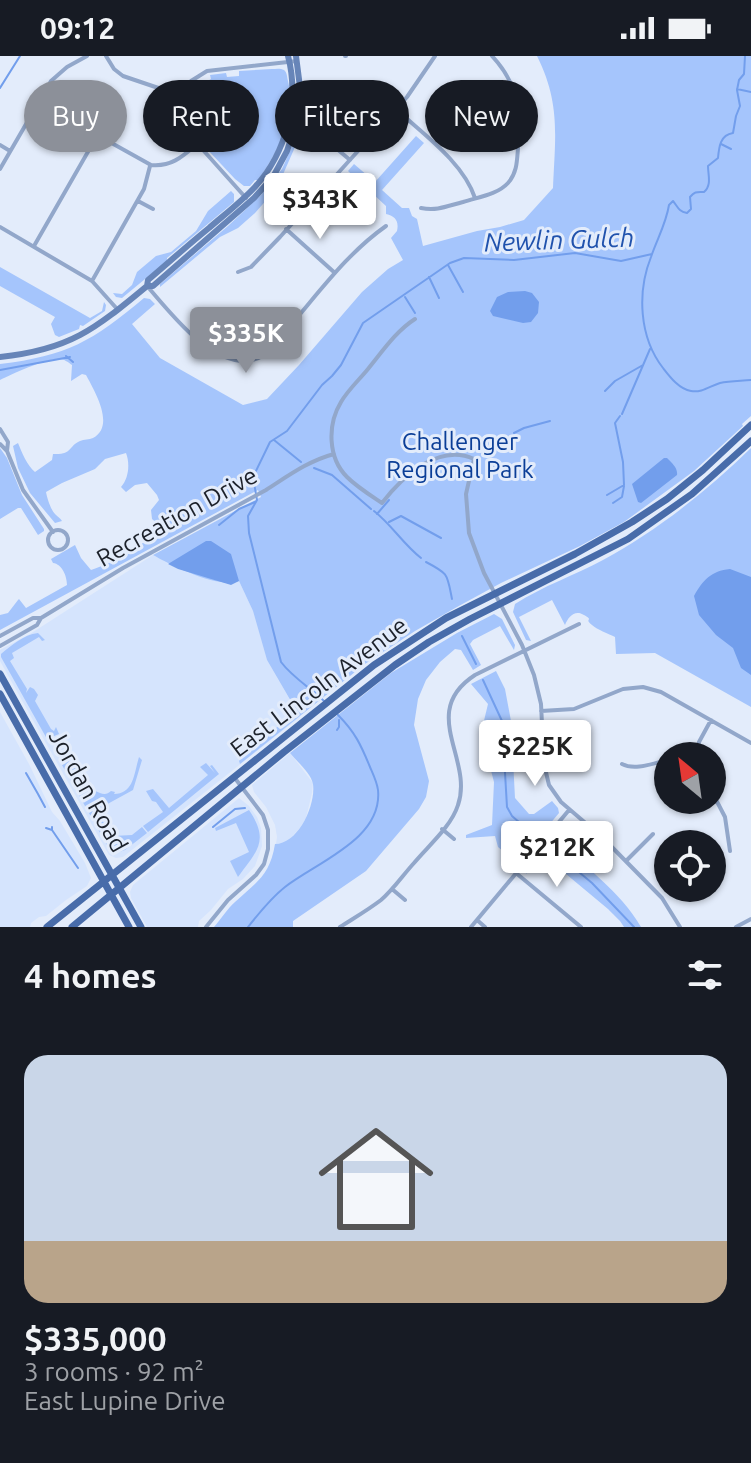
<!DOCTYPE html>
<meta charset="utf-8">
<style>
:root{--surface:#171b24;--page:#20242c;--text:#f1f3f6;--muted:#9ea1a6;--line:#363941;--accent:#8c9099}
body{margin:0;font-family:Ubuntu,sans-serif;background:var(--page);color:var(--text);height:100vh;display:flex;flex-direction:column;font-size:30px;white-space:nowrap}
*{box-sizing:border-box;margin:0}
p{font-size:26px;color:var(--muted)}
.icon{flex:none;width:44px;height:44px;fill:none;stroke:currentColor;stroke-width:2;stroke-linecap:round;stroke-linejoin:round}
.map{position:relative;height:871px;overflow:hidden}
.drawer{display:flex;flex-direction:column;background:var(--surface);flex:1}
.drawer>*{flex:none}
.guide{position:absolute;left:24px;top:24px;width:704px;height:72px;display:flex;gap:16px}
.needle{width:52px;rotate:331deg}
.fabs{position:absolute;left:654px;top:686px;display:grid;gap:16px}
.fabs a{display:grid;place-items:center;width:72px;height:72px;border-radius:50%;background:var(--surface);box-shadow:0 2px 6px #0004;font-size:40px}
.price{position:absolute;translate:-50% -68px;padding:0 18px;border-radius:8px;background:#fff;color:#222;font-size:26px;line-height:52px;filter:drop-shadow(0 2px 4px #0008)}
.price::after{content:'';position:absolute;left:50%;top:48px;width:24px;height:18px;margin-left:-12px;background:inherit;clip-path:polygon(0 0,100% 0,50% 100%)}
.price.active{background:var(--accent);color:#fff}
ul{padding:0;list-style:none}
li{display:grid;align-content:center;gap:16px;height:424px;padding:0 24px}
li+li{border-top:2px solid var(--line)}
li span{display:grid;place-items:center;height:248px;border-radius:24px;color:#555}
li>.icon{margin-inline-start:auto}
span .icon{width:144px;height:144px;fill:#fffc;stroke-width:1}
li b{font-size:34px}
h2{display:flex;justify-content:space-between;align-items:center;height:96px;padding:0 24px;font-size:34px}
.chip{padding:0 28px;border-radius:36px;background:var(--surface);box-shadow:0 2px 6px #0004;font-size:28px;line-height:72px}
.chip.active{background:var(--accent);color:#fff}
.status{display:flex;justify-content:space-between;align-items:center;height:56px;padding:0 40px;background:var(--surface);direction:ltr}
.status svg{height:22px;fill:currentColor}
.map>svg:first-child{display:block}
.built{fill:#d5e4fd}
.green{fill:#a5c5fc}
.water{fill:#729eec}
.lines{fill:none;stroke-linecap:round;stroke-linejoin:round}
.stream{stroke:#729eec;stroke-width:2}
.street{stroke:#92a7ca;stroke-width:4}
.secondary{stroke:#6785b8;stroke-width:6}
.primary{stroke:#486caa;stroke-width:7}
.labels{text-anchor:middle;stroke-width:6;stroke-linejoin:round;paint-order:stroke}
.park-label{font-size:24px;fill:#0b3e97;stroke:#e3ecfb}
.street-label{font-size:24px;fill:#1c212a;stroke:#e3ecfb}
.water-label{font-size:26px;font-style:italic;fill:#2052ad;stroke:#e3ecfb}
</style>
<div class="status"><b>09:12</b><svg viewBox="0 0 49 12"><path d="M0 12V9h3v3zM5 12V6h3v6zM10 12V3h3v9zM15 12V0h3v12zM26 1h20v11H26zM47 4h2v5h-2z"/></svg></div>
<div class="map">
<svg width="751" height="871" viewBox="0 0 751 871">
<rect width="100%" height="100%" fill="#e3ecfb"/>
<path class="built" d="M153,499L178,513L231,529L239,525L253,555L267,604L300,661L123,801L116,802L109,799L34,666L0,605V594L30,578Z
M0,656L29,708L52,756L60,765L85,807L91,822L87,830L66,844L46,860L39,861L31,867L30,871H0Z
M290,697L313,727L312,737L306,762L300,772L286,787L276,788L277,781L275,769L266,751L254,736L252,729Z
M239,742L249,750L257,761L261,772L262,790L255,810L243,823L228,833L211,854L199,865L198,871H147L131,842L130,836L133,829Z"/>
<path class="green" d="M537,0H751V360L742,368L743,370L694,415L624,466L580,490L501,527L457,551L415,575L365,608L240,708L239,705L258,682L299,659L267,604L253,555L239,525C219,533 172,510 153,499L261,441L258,434L0,574V559L8,557L18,544L19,543L26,552L67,529C67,520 62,508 53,507L51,503L75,489L81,502L91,514C114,506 143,491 159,472V469L152,463L151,454L159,444L157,439L147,427L135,429L126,436L121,431C129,422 130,407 126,397L105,403L95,413L62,427L46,436C47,442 51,454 55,458C58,461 60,462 62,465L55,467L30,437L18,412L13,390L18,387C22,397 27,409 35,416L52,404L53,398C73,399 68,390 80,385C84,383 89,384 93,382C116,370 94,334 86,319L82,318L71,325L72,309C68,306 64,303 59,303C47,302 12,318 0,324V308C67,300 93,285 144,242L150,243L155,248L132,268L160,302L243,349L267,343L299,309L362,236L388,213L403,204L391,182L397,175C399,166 396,160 386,158V150L348,115L354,108L375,126L416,80L424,87L382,134L402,152H409L412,160L417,163L423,190L477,175L500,171L524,164L553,132C555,81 561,48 537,0Z
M272,13C276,13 280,12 284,14C287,16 287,21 288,25C296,58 278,97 258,124H255L250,130H244L235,123L192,77L188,70L192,68L189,58H184C183,44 188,33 199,24L202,28L211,23L210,19L226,17L227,21L239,20V15Z
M299,82L277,132L255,157L238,172L220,181L160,231V228L228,170L261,139L282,113L294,86Z
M231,135L234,138V146L167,202V205L122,242L116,241L113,237L122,238L132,229L137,216L156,200L171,196L196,175L208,155Z
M0,211L90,262L102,255L104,246L106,249L105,255L83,270L80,269L79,273L59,281L55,279L51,268L55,261L0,230Z
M0,392L7,402L22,439L44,473V475L38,479L21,452H18L0,463Z
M751,392V651L655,597L616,598L615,581C609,578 596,573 592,569C583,562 595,565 584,559C575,553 568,561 565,569L552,544L519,561L531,585L526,584L513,556L515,548C543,530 575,519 603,504C658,474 707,435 751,392Z
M494,558L502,563L515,589L514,594L500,570L473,584L470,588L481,609L473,614L461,594L455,593L440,606L426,624L418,643L414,669L429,725L426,741L419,753L366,815L293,865V871H214C221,863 227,853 235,846C257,826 270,819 275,788C298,788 316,749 313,728C311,717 297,706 290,697L391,617L457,577Z
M38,577L45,584L42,585L39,581L12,597L14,602L10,605L27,633L26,637L30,631L34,633L38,639L35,645L51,673L54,675L56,671L59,678L47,683L1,601V598C12,589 23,579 38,577Z
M496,615L505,633L511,665L515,742L529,758H534L552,745L558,752L559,757L517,807L498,791L495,780L466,782V779L492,769L494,726L481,677L488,648L471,628Z
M67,695L72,703L69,705L72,713L77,711L78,712L74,719L78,725L83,726L85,732C95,732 103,743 111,735L115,736L114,738C134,738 134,717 139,701L142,704L133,734L102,751L99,755L101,763L113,780L132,779L142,771L147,777L125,794L114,798L108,791L62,709L66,707L63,704V697Z
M206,707L215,717L210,710L212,709L219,718L148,776L143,770L163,756L156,746L152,745L146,735L153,733L169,752L208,719L200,711Z
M249,754C270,785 257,795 238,821L230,805L249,796L236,767L216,775L215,772Z
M554,781C583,809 621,836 641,871H624L620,865L608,853L542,798L526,818V813Z"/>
<path class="water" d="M525,235L532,237L539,246L538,257L531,266L523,267L493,260L490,255L497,241L508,236Z
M664,402H667C672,407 678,412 677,419L641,447L638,446L632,428Z
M206,485H211L231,498L239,525L231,529L178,513L168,508Z
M730,513L751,521V619L741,612L733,592L716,579L699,559L694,540C703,524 711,515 730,513Z"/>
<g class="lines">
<path class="stream" d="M745,0L744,18L739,24L737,34L740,50L736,60L733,77C720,79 719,91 718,102L708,110C708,119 712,129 704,136C697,136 695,135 690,141L691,153L687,157C678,155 678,151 673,145L669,149C666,168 657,183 651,201C637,236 639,281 663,312C670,321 679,333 691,335C702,337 710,330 720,327C730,325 741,325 751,324
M0,32L20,0
M737,33L751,36
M721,88L731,93
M448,209L463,236
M429,221L439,242
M405,241L415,257
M66,300L73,306
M0,314L70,301
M605,335L615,325L643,309
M622,358L650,293
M514,377L524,372L550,365
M274,384L301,406
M314,412L332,419L371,453
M607,439L624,429L623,406L615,367L620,360
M613,447L622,441L624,430
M374,455C392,469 403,488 421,502
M377,458L389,444
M389,466L401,460L441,482
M219,469L239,453L255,446
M426,506C449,518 447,518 452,543
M462,580L476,608
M483,624L502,665L507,751L512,760L535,780
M325,646C311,632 293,622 281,606L249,477L248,460L257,444L253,421L270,386L287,375L322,329L332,320L341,309L363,267L450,207L464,202L514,204L575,197L621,205L652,198
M337,674L339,671V664
M26,717L38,738
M38,738L45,751
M213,771L235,753L245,752
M46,772L52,774V771
M52,774L78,812
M549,791L592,827L634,871
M248,871C259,857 271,842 285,831C317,806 383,783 378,734C377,726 373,718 370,711C361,689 355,676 338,659"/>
<path class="street" d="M106,0L114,13L123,20L182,40
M345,0H346
M38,46L151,109C171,111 182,101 197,88
M498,46L516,41
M396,53C423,78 463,106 475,142
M287,71L324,82L350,104
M0,89L10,95
M0,113L51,25L67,11L87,0
M246,142L186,75L180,57L182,40L191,25L207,15L297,5
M138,145L153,153
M421,152C438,155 447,150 463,146C478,141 497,139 508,127C517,117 517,105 518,92C520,54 519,29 492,0
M0,171L92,225L118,254
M286,173L335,217
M34,190L97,80
M238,216L251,211L280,181L407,41L435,0
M92,225L144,133L150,110
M147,230C169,255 200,296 235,304C245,306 256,304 264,299C279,289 290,271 301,257C327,226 352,194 386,170
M415,263C396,275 382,296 368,313C359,324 348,334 341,346C327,369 328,402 347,421C357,431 370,439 382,447C402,421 438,387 474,403L466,438L469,477L484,517L522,589L534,619L541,648L544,708L549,729L561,746L603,782L662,842L680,871
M0,373L8,386L7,395L23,434L53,476
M0,388L7,395
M48 484a10 10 0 1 1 20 0a10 10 0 1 1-20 0Z
M0,580L33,562H41
M0,590L37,569L41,562L123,512L266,434C288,420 308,405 334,398
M541,655L574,653L623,633L643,631L661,636L751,687
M689,700L697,699
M698,700L699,686L711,664
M622,708C635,715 654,707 668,704
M712,736L725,761L730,795
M442,773L454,783
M626,805L653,778
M516,817L581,871
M392,833L405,844
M477,864L485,871
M206,871L228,844L256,819L264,808L268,793V774L263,759L234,721
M340,871C354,862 368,854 381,844C393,834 403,819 414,807C428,790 451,771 458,749C474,703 418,656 475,619L579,568
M471,871L569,754
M736,871L751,863"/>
<path class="secondary" d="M147,230L148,224C168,207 188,189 209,172C224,159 241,146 255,131C286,97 300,45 288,0
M0,301C70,294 95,273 147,230H153L254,142L273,121L287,95L296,68L300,31L296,0"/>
<path class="primary" d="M0,618L141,871
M0,638L129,871
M47,871L374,609L446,562L575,498L632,466L667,443L703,414L751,369
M72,871L284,696L395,609L429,586L470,563L628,483L692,438L751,385"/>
</g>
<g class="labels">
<g class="park-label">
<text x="460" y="394">Challenger<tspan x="460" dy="28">Regional Park</tspan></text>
</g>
<g class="street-label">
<text transform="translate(177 461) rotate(-29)" y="8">Recreation Drive</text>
<text transform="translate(319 631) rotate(-37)" y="8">East Lincoln Avenue</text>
<text transform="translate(88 735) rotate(61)" y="8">Jordan Road</text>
</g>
<g class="water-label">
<text transform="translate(559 184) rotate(-2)" y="9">Newlin Gulch</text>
</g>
</g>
</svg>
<div class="fabs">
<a><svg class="needle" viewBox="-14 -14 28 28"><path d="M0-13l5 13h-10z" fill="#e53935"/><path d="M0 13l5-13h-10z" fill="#9ea1a6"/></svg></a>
<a><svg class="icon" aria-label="locate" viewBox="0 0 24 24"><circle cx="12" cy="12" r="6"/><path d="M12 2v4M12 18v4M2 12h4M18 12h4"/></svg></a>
</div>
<b class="price" style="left:320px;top:185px">$343K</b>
<b class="price active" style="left:246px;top:319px">$335K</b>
<b class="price" style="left:535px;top:732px">$225K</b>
<b class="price" style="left:557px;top:833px">$212K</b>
<div class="guide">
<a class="chip active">Buy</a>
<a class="chip">Rent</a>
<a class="chip">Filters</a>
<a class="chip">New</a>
</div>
</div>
<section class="drawer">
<h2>4 homes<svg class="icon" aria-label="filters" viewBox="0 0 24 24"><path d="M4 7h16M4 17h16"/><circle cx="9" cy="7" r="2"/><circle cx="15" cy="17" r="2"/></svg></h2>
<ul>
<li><span style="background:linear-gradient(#c9d6e8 75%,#b9a48a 0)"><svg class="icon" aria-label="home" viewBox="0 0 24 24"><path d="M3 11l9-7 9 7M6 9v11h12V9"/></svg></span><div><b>$335,000</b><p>3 rooms · 92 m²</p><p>East Lupine Drive</p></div></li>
</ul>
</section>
